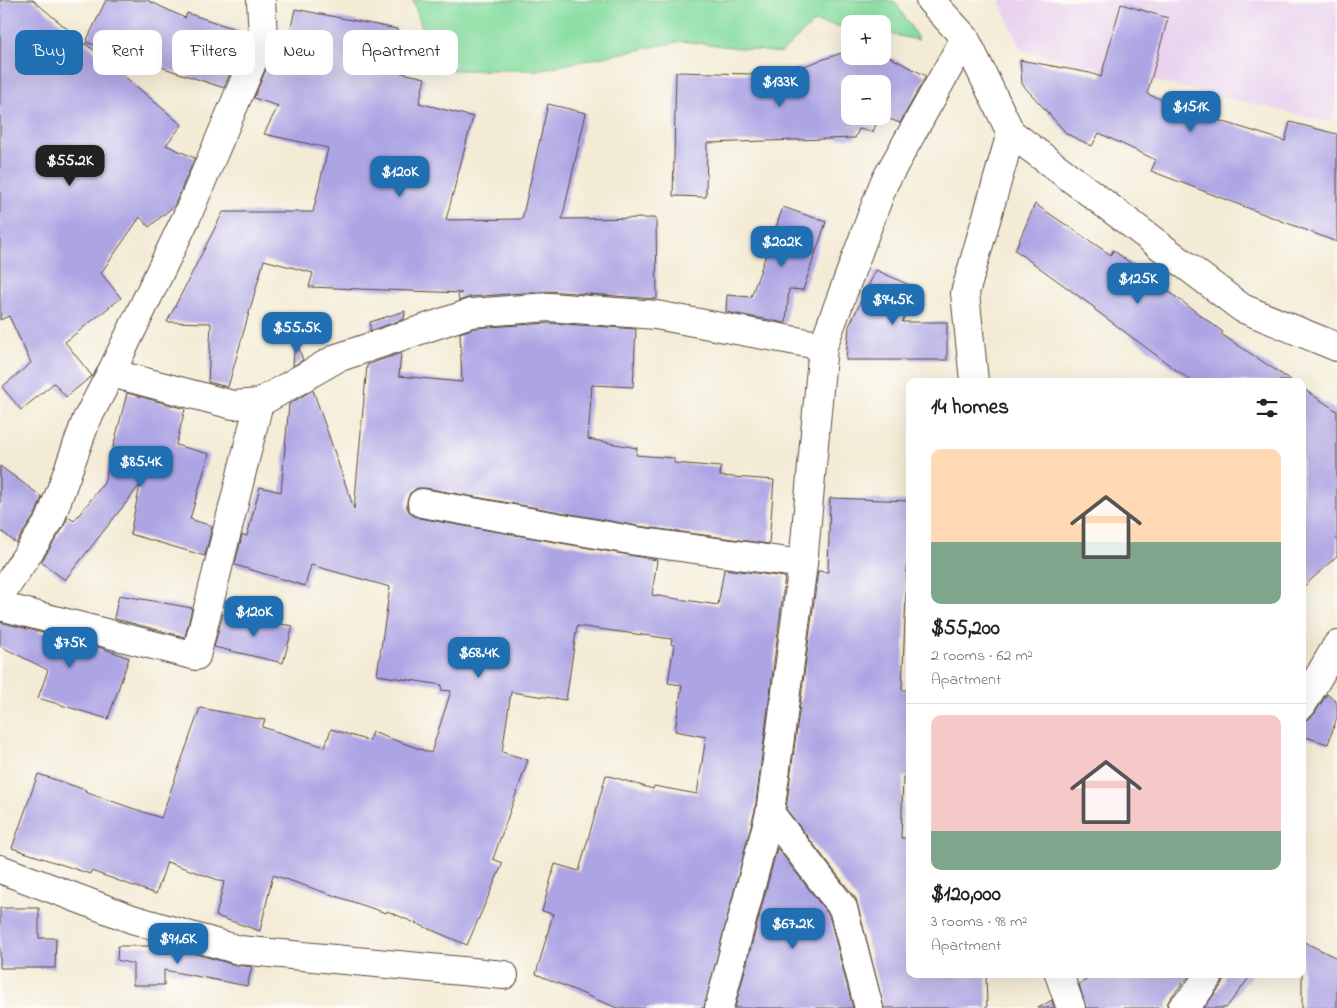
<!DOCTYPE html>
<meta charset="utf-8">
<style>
:root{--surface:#fff;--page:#f2f2f2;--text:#222;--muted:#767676;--line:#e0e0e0;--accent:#1f6fb2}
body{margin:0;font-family:"Indie Flower",sans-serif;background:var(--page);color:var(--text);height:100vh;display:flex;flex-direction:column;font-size:19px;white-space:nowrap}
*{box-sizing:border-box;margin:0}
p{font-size:16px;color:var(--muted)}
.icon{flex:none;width:28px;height:28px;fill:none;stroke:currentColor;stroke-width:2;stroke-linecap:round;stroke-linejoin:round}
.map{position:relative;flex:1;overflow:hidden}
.details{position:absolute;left:906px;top:378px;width:400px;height:600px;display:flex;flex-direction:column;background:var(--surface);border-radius:10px;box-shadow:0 5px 20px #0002}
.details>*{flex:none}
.guide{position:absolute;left:15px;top:30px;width:475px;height:45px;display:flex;gap:10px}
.tools{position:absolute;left:841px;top:15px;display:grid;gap:10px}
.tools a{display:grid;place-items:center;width:50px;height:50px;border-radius:10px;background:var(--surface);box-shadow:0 5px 20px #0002;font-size:25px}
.price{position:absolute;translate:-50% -42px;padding:0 11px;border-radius:10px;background:var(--accent);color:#fff;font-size:16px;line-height:32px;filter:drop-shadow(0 1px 2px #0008)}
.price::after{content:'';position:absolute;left:50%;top:30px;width:15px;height:11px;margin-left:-8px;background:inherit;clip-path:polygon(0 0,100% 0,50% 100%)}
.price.selected{background:#222;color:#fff}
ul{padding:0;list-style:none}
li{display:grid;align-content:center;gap:10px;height:265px;padding:0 25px}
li+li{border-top:1px solid var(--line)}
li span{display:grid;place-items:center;height:155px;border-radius:10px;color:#555}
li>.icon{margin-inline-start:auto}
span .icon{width:90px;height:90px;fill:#fffc;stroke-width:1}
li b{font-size:21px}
h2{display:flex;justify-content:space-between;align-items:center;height:60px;padding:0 25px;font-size:21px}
.pill{padding:0 18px;border-radius:10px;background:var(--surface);box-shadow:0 5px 20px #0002;font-size:18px;line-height:45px}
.pill.selected{background:var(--accent);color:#fff}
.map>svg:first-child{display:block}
.built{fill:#e9d2ee}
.green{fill:#89dea2;stroke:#628460}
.building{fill:#ada4e4}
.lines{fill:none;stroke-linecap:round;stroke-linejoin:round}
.minor-casing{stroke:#574739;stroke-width:30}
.minor{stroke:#fff;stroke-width:28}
</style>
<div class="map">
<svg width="1337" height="1008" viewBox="0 0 1337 1008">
<rect width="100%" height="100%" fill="#fdfcf7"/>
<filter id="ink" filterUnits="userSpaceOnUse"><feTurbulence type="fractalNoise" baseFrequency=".02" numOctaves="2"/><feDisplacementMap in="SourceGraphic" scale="10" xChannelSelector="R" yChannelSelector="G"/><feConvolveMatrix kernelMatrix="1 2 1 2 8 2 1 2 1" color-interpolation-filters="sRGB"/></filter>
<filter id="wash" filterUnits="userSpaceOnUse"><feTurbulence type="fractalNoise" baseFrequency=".0096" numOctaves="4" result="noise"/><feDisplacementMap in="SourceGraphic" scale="20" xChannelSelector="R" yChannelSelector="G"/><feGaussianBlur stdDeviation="1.12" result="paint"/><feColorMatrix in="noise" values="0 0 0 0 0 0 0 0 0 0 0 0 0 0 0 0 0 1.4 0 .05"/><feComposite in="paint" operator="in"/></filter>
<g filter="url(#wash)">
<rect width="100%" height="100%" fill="#f3ebd5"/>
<path class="built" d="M999,0H1337V99L1330,122L1021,50Z"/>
<path class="green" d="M413,0H889L895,2L919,40L883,33L882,24H850V28L814,22L781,53L682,41L537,70H451L426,40Z"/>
<g id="blocks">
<path class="building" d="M0,0H33L72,33L84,46L85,43L182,125L166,145L195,158L174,206L149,227L140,217L101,273L121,298L65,342L92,376L66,397L54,383L21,410L2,387L31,363L9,316L0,320Z
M106,0H147L185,18L187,13L247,33L224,88L86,42Z
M1121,4L1168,18L1147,94L1208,117L1285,141L1290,122L1337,134V242L1151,171L1156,160L1099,133L1092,146L1067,134L1022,84L1020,60L1090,73L1101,77Z
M295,9L397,29L389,70L425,78L419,103L473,117L446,220L522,219L548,104L586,113L562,219L656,218L657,299L548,291L470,297L459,301L458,294L462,293L309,287L313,273L264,260L228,387L208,382L211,323L167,322L223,212H313L328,148L264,134L278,106L254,98L277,43L287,46Z
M850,50V56H882V53L926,76L900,123L881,116L882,84H850V116H879L873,132L859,129L855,138L707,143L706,197L673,196L676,72L751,74V73L787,72Z
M1035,204L1111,255L1113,250L1223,332L1221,334L1292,381H1191L1094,309L1095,308L1015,250Z
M783,207L826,222L803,290L789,289L786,323L726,312L727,295L751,297Z
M876,270L918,289L902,322H947V360H846L849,326Z
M405,311L404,319L370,331V322Z
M549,323L636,329L633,387L592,385L588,439L637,448L636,455L674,458V463L721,467L720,476L774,480L769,544L638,526L425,488H417L410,493L407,501V508L412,515L419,518L657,560L652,595L718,605L724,569L785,577L755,810L704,1008H617L536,974L553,914L542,911L555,864L579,871L606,775L653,789L654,786L697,794L706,737L675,731L682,685L668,683L674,645L671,644L672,639L577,626L566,700L511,692L502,752L528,760L493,859L503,863L467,945L387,911L386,913L273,875L260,931L216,916L224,882L167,862L156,894L91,871L90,874L12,848L38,774L86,790L85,792L161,818L200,708L265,720L262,727L325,747L331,729L369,741L372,732L431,753L451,691L441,690L442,685L377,675L390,587L311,565L305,586L235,565L242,535L247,536L260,487L281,492L289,404L313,390L354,509L367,365L401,353L399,376L462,382L460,333L474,328Z
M295,337L303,360L293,366Z
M1302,388L1337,411V556L1302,588Z
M127,393L185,409L176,445L209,454L190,519L212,526L205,556L130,534L140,485L65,580L41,562L63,528L68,517L74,521L104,483Z
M0,466L42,497L36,513L16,543L0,530Z
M830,498L910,501L902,690H910V745L909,777H903L901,838H910V974H986L987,1008H884L856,899L786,809L818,571L828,572Z
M119,595L192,608L185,637L116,619L114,618Z
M223,614L293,626L283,663L214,647Z
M0,622L102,648L129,658L108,719L38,698L48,670L0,646Z
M1327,694L1337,703V717L1328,744L1302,736V721L1310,718L1315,713Z
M777,848L829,915L853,1008H735Z
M0,908H39V938H56L55,968H0Z
M1302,941L1337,958V1008H1302Z
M118,946H168L235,965L252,967L247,986L164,970V985H133V964L117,960Z
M1097,974H1191L1171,997L1167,1004V1008H1086L1079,984Z
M1225,974H1252L1226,1008H1204L1223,983Z
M1052,1000L1054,1008H1038Z"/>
</g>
</g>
<g filter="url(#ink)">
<use href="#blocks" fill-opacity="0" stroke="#574739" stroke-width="1"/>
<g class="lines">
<defs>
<path id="minor" d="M930,0L965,38L1011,133L1242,308L1337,347
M111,373L233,405L259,403L337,358L471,313L549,307L656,315L823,346
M974,381L965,293L1011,133
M422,503L636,541L803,564
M0,596L50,520L86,421L111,373L187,216L263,37L261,0
M0,606L196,656L259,403
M1302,705L1337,645
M770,813L843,908L869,1008
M0,869L132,919L239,950L504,975
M1059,974L1071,1008
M719,1008L770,813L803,564L823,346L884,183L965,38
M1182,1008L1195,995L1210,974"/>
</defs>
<use href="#minor" class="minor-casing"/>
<use href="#minor" class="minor"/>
</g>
</g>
</svg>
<div class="tools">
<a>+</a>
<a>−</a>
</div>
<b class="price" style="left:780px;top:108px">$133K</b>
<b class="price" style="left:1191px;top:133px">$151K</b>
<b class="price selected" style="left:70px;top:187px">$55.2K</b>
<b class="price" style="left:400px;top:198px">$120K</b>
<b class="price" style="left:782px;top:268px">$202K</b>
<b class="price" style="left:1138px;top:305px">$125K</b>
<b class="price" style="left:893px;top:326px">$94.5K</b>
<b class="price" style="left:297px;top:354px">$55.5K</b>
<b class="price" style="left:141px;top:488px">$85.4K</b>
<b class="price" style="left:254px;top:638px">$120K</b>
<b class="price" style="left:70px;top:669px">$75K</b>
<b class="price" style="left:479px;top:679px">$68.4K</b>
<b class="price" style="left:793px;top:950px">$67.2K</b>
<b class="price" style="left:178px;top:965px">$91.6K</b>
<div class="guide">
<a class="pill selected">Buy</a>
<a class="pill">Rent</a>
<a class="pill">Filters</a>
<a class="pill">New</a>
<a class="pill">Apartment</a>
</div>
<section class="details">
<h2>14 homes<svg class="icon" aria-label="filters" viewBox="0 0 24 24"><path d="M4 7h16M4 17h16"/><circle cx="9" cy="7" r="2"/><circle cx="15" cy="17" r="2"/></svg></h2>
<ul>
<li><span style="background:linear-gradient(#ffd9b3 60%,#7fa58c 0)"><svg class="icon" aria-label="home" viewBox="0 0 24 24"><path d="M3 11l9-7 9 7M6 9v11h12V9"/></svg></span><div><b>$55,200</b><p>2 rooms · 62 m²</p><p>Apartment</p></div></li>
<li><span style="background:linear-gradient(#f6c9c9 75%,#7fa58c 0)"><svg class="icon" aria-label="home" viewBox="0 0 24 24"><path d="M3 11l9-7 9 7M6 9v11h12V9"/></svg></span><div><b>$120,000</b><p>3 rooms · 98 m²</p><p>Apartment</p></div></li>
</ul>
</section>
</div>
